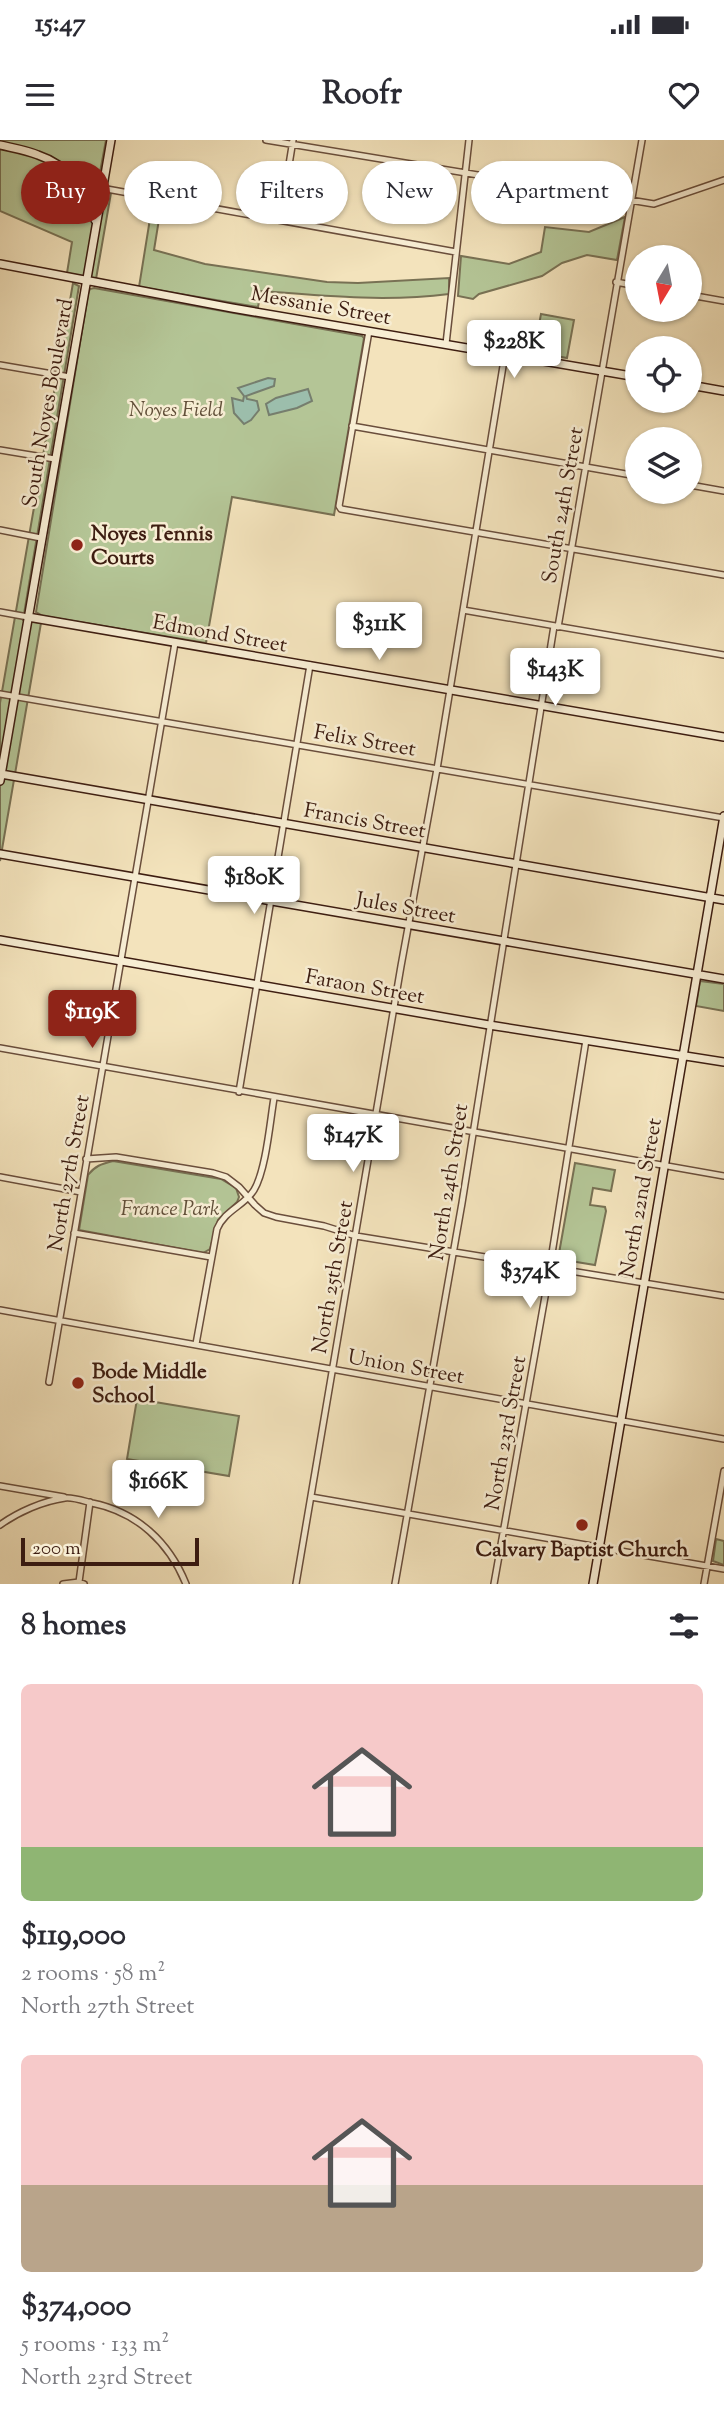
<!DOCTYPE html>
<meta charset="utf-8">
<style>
:root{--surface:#fff;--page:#f2f2f3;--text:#2b2b33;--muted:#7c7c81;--accent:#8f2418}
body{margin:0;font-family:"Sorts Mill Goudy",serif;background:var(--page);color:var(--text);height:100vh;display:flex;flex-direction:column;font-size:26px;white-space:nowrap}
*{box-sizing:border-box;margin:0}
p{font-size:23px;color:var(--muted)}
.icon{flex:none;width:38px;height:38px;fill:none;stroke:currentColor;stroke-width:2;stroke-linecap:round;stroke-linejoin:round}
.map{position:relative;height:1444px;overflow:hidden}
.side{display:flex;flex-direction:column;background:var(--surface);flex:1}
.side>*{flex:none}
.top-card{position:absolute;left:21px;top:21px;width:682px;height:63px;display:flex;gap:14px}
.needle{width:46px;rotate:190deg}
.fabs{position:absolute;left:625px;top:105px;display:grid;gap:14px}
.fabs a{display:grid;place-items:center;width:77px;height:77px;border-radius:50%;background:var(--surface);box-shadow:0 2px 5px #0004;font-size:35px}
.scale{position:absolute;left:21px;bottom:18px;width:178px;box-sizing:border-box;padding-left:7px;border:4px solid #3d1d11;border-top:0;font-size:19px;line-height:24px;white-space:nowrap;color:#3d1d11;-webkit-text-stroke:5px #f7edd3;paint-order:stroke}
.price{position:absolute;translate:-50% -60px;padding:0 16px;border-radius:7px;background:#fff;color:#222;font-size:23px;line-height:46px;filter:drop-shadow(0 2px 4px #0008)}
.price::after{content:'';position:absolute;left:50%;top:42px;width:21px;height:16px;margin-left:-10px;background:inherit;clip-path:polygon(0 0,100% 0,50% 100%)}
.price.on{background:var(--accent);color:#fff}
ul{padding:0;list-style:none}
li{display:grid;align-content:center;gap:14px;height:371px;padding:0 21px}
li span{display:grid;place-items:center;height:217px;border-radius:10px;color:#555}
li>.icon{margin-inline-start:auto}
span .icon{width:126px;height:126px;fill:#fffc;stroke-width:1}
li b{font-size:30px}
h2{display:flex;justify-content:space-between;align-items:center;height:84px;padding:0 21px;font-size:30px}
.pill{padding:0 24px;border-radius:32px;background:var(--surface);box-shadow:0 2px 5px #0004;font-size:24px;line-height:63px}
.pill.on{background:var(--accent);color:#fff}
.status{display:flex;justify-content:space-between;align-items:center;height:49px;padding:0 35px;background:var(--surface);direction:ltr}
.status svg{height:19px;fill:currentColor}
header{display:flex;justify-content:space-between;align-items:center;height:91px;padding:0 21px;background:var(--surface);font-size:32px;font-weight:700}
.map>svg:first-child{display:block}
.green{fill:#b4c596;stroke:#787154;stroke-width:2}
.water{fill:#9cbeac;stroke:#767e6e;stroke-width:2}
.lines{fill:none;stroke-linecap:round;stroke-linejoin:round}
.street-casing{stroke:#6a4e3c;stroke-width:8}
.secondary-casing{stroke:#3d1d11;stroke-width:10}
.street{stroke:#f7edd3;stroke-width:5}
.secondary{stroke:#f7edd3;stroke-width:7}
.poi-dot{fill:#8f2418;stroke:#f7edd3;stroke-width:2.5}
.labels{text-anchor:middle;stroke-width:5;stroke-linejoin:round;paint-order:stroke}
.street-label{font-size:21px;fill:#3d1d11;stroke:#f7edd3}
.park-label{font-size:21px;font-style:italic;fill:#614f39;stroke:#f7edd3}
.poi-label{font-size:21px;font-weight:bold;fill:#3d1d11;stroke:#f7edd3;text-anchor:start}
</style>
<div class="status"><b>15:47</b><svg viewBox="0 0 49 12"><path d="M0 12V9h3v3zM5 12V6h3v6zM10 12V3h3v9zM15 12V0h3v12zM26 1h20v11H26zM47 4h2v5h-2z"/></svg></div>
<header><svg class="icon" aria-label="menu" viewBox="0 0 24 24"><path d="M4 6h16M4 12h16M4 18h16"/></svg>Roofr<svg class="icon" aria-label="heart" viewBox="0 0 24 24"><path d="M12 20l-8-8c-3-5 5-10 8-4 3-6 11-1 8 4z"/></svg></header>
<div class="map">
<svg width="724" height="1444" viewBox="0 0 724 1444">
<rect width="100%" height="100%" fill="#f3e3bc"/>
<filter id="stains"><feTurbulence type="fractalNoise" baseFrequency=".00286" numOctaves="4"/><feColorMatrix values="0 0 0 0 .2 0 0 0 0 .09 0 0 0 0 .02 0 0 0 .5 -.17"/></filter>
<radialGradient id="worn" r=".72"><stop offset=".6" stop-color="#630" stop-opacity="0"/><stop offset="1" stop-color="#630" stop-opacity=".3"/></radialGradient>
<path class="green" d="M0,0H106L98,43L111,53L96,139L67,133L72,102L0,71Z
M153,60L162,61L154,110L205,124L327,142L358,143L449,138V154C386,162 324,156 261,151L258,167L139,147Z
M625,77L617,120L587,115L562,123L542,136L479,154L473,159L458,156L461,116L509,124L541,112L545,87L589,92Z
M73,143L79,146L23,480L41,483L0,721V563Z
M94,148L362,196L364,198L334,375L232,357L206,503L43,476L36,472L88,154L90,149Z
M541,174L574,180L567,218L534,212Z
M700,841L724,844V871L696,866Z
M113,1021L221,1039L236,1048L239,1057L237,1062L218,1080L210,1109L203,1113L79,1090L88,1035C95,1026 101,1024 113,1021Z
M575,1023L615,1030L611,1051L593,1048L590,1065L605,1067L606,1071L595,1125L558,1119Z
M137,1259L239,1276L229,1336L127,1319Z
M716,1399L724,1401V1425L713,1421Z"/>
<path class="water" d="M268,238L275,239L274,246L246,256L247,259L257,261L259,270L251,280L244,284L234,273L232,258L243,261L244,256L238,248Z
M308,249L312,261L297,268L269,275L266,264L276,258Z"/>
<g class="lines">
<defs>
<path id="street" d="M266,0L654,64L724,40
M79,44L456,112
M280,80L293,0
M616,142L637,146
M690,155L724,161
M369,191L339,366L341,369L724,435
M446,204L469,0
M0,225L70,237
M352,286L637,336
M0,310L55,319
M690,345L724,351
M0,390L41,398
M463,470L724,515
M0,472L28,477
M558,487L642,0
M0,554L724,678
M0,908L724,1036
M239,952L310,525
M86,1019L116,1017L213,1033L226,1037L239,1047L255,1065L264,1073L276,1077L324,1086L356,1096L724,1156
M0,1037L81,1052
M74,1093L211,1117
M0,1170L724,1299
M196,1204L217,1089C225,1070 244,1066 254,1050C266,1030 270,982 274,958
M49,1242L175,503
M0,1346L64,1357
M311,1357L724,1429
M0,1385C18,1372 43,1361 65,1358C73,1357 84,1361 92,1363C137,1372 169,1402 186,1444
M79,1442L90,1362
M63,1444L79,1442L84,1444
M296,1444L401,826L437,629L505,214
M395,1444L462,1063L554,486
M494,1444L546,1151L586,900
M704,1444L724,1331"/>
<path id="secondary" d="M0,5C13,8 26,10 38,15C65,24 92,51 95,80
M0,124L232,168L637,237
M690,245L724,251
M28,477L724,597
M1,634L724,760
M0,641L111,0
M0,714L724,839
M0,800L489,885L724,922
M593,1444L724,676"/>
</defs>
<use href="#street" class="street-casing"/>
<use href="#secondary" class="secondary-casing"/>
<use href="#street" class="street"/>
<use href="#secondary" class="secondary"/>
</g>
<g class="poi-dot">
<circle cx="77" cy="405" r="7"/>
<circle cx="78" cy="1243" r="7"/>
<circle cx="582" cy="1385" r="7"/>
</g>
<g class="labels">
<g class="street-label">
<text transform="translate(321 165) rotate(10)" y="7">Messanie Street</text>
<text transform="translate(47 263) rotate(-80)" y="7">South Noyes Boulevard</text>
<text transform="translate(562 365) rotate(-80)" y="7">South 24th Street</text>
<text transform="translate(220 493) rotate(10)" y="7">Edmond Street</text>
<text transform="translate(365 600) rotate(10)" y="7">Felix Street</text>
<text transform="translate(365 680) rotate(10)" y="7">Francis Street</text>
<text transform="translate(406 767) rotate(10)" y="7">Jules Street</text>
<text transform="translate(365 846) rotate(10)" y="7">Faraon Street</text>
<text transform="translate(68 1033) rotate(-80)" y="7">North 27th Street</text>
<text transform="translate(448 1042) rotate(-81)" y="7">North 24th Street</text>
<text transform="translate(640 1058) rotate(-80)" y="7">North 22nd Street</text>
<text transform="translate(332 1137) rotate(-80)" y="7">North 25th Street</text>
<text transform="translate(406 1226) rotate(10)" y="7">Union Street</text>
<text transform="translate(505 1293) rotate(-80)" y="7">North 23rd Street</text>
</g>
<g class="park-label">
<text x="176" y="276">Noyes Field</text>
<text x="170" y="1075">France Park</text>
</g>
<g class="poi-label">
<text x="91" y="400">Noyes Tennis<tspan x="91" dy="24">Courts</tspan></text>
<text x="92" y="1238">Bode Middle<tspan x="92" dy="24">School</tspan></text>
<text x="582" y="1416" text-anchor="middle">Calvary Baptist Church</text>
</g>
</g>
<rect width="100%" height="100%" filter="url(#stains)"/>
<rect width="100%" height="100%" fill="url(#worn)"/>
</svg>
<div class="fabs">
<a><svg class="needle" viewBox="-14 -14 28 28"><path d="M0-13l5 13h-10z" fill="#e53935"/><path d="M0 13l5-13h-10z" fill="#7c7c81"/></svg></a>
<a><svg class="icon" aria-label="locate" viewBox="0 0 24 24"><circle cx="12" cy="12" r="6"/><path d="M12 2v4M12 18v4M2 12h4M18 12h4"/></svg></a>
<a><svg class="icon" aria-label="layers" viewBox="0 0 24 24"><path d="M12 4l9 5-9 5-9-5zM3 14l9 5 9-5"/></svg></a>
</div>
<div class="scale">200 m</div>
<b class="price" style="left:514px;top:240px">$228K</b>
<b class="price" style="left:379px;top:522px">$311K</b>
<b class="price" style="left:555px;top:568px">$143K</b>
<b class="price" style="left:254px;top:776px">$180K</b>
<b class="price on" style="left:92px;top:910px">$119K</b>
<b class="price" style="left:353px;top:1034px">$147K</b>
<b class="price" style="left:530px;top:1170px">$374K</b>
<b class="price" style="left:158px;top:1380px">$166K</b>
<div class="top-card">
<a class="pill on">Buy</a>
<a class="pill">Rent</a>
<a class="pill">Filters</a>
<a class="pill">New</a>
<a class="pill">Apartment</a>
</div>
</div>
<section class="side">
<h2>8 homes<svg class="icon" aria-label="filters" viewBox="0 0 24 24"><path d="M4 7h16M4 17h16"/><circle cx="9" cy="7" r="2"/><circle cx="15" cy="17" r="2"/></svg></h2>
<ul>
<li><span style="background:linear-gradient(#f6c9c9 75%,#8fb573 0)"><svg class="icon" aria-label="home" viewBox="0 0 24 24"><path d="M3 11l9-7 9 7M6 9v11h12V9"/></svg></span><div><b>$119,000</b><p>2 rooms · 58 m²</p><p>North 27th Street</p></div></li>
<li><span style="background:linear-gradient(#f6c9c9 60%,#b9a48a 0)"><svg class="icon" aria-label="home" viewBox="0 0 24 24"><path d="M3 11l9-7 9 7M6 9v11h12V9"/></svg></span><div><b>$374,000</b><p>5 rooms · 133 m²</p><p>North 23rd Street</p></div></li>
</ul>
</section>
